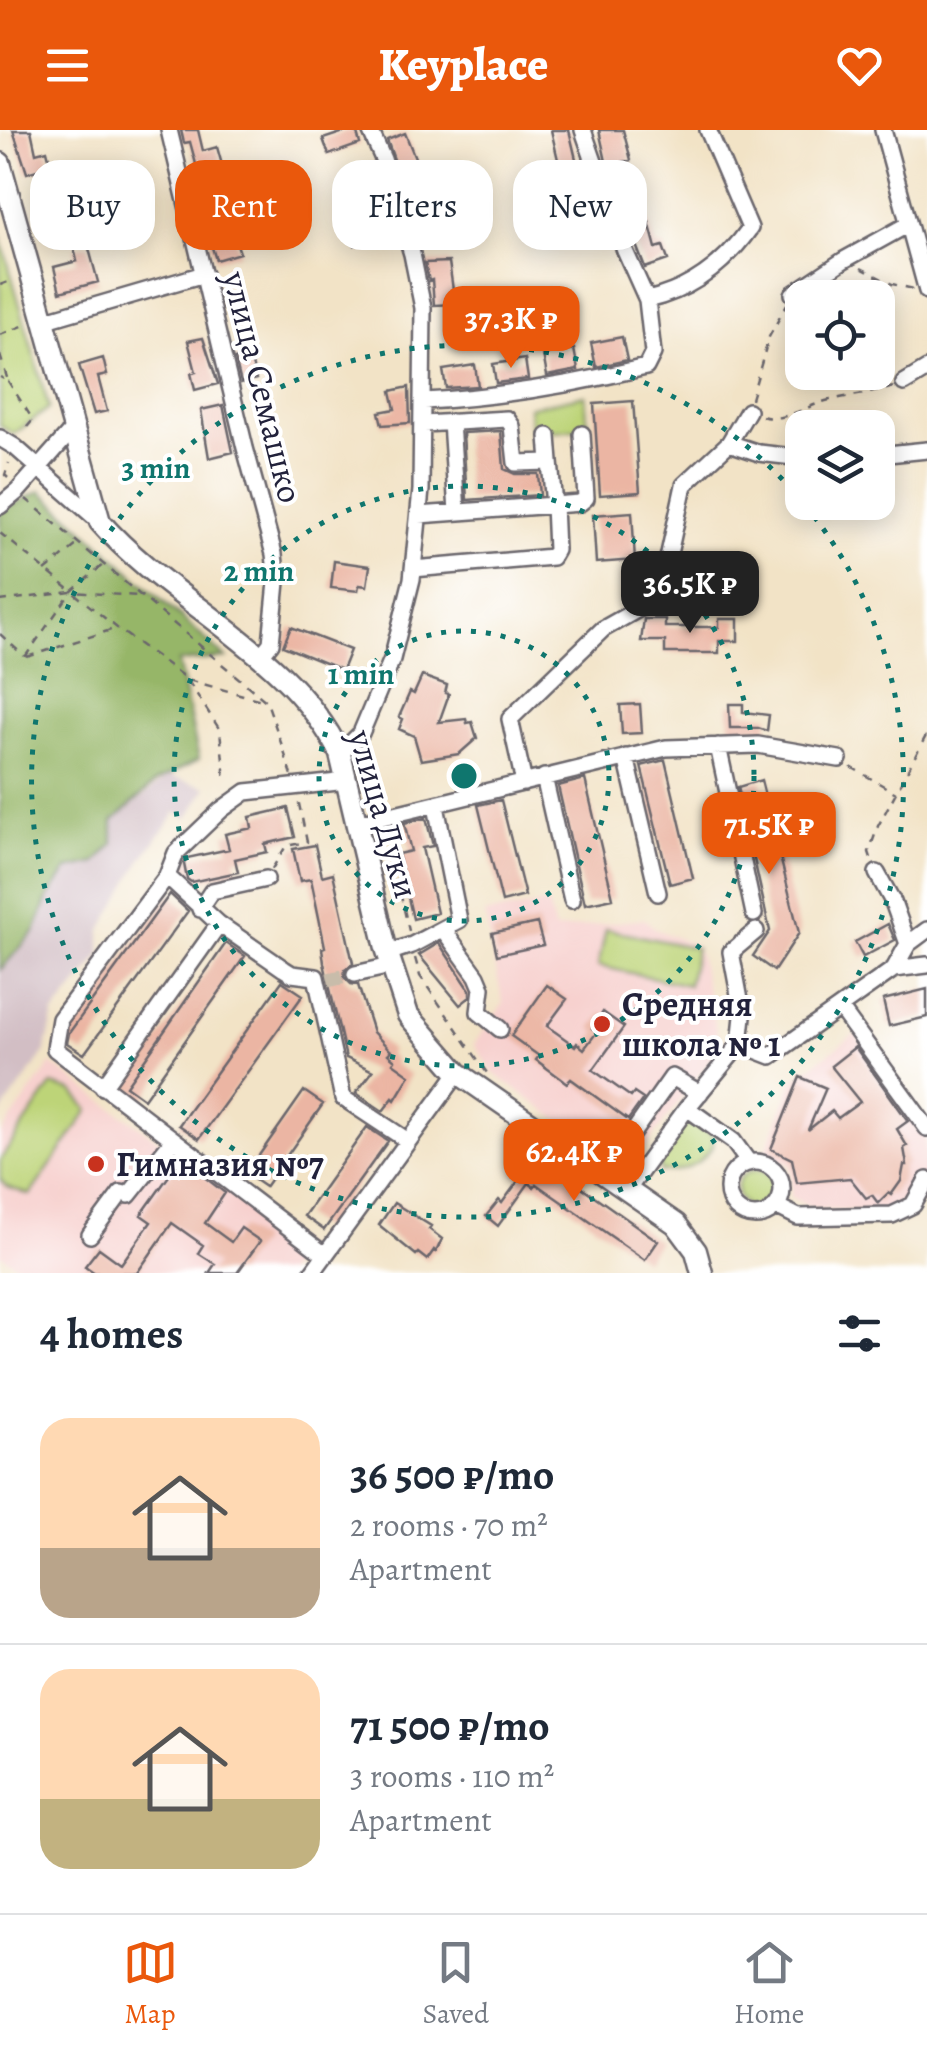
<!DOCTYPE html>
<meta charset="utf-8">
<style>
:root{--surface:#fff;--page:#f6f6f7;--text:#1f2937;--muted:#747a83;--line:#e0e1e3;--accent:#ea580c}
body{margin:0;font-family:Alegreya,serif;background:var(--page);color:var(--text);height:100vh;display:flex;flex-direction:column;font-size:38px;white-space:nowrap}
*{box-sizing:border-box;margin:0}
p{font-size:32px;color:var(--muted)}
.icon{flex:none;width:55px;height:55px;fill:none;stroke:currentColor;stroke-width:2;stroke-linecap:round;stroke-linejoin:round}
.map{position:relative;height:1143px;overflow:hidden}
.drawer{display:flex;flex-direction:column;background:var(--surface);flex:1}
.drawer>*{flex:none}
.hud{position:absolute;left:30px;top:30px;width:868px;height:90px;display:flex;gap:20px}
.controls{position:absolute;left:785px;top:150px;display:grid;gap:20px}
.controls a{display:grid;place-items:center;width:110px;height:110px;border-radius:20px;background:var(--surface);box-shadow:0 5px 25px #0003;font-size:50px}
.price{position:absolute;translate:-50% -85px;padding:0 22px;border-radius:20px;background:var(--accent);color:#fff;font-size:32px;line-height:65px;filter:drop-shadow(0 2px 5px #0008)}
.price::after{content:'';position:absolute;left:50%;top:60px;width:30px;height:22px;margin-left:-15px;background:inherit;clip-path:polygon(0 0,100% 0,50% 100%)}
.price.on{background:#222;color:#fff}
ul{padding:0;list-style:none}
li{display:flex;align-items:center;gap:30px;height:250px;padding:0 40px}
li+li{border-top:2px solid var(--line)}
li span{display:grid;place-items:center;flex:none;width:280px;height:200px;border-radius:30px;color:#555}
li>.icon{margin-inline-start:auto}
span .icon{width:120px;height:120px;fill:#fffc;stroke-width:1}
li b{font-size:42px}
h2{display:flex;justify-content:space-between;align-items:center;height:120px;padding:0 40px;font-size:42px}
.chip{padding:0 35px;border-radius:30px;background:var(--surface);box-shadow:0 5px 25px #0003;font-size:35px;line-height:90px}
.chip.on{background:var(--accent);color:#fff}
header{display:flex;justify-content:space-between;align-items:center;height:130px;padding:0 40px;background:var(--accent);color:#fff;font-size:45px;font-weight:800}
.tabs{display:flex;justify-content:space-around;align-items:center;height:140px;border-top:2px solid var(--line);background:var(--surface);font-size:28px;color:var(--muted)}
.tabs a{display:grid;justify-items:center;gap:5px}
.tabs .on{color:var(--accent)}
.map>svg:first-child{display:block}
.built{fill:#f7d0ce}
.industrial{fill:#d2bec4}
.green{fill:#bdd478;stroke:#707b5a;stroke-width:2.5}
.forest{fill:#96b668;stroke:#5c6c52;stroke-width:2.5}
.building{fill:#ebb5a3}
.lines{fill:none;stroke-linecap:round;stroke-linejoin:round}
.minor-tunnel{stroke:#c8bcaa;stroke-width:15;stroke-dasharray:15 8;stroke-linecap:butt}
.minor-casing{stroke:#6b666c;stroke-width:20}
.major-casing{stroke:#6b666c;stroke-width:25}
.path{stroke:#6b666c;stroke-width:2.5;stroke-dasharray:8 8;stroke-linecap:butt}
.minor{stroke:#fff;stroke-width:15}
.major{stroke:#fff;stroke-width:20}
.ring{fill:none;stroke:#0f766e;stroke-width:5;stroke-dasharray:5 10}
.poi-dot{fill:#c8321e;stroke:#fff;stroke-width:4}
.labels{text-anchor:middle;stroke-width:8;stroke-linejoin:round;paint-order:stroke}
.street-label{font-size:35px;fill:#22223b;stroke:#fff}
.poi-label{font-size:35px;font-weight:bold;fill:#22223b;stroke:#fff;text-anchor:start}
.centre{fill:#0f766e;stroke:#fff;stroke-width:5}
.ring-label{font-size:30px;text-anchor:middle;font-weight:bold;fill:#0f766e;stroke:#fff;stroke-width:8;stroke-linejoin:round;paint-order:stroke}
</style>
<header><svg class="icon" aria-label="menu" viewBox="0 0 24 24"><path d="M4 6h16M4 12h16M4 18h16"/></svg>Keyplace<svg class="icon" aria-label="heart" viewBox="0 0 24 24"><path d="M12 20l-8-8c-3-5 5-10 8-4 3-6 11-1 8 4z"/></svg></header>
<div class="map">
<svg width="927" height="1143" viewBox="0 0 927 1143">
<rect width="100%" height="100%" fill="#fff"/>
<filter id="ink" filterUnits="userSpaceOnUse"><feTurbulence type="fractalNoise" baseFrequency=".01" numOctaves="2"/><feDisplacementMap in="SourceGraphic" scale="20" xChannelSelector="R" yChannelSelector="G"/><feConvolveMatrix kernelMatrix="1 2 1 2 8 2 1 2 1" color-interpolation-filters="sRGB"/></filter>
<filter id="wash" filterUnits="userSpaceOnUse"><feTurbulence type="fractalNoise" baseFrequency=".0048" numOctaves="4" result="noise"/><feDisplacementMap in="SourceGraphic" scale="40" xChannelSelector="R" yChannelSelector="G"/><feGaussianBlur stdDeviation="2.25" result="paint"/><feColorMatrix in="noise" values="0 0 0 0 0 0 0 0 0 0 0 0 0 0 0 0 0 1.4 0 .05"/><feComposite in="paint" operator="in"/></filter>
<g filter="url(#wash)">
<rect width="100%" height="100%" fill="#f2e3c6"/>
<path class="built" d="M548,774L555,800L644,789L657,800L697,816L720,916L639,1026L626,1037L493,943L474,914L503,874L485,784Z
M855,904L925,999L927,1043L913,1069L883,1082L811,1078L791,1067L790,1035L764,1024L794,949Z
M51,934L233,1063L232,1066L304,1118L286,1143H29L0,1124V1005Z"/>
<path class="industrial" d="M168,646L207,657L188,688L176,682L142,729L101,801V825L54,884L45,922L0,985V840L35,801L49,766L68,739L113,714V691Z"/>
<path class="green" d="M0,105L49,278L14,304L0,296Z
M585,265L588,298L531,303L529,277Z
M606,799L696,818L688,855L598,836Z
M52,955L73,961L89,980L30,1065L7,1057L0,1049V1030Z
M693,988L713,1006V1016C701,1033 683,1043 661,1042L658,1027L682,994Z
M737 1059a19 19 0 1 1 38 0a19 19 0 1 1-38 0Z"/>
<path class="forest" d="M41,361L226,528L178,532L199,629L156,652L113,691V714L96,733L68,739L49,766L35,801L0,840V381Z"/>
<g id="blocks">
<path class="building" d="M13,0H31L36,23L47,20L51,36L27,43Z
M181,0H198L203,21L217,17L224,42L200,49L190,12L184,13Z
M350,0H356L360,14L329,25L323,9Z
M551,0H569L580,46L563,51Z
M599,0H623L631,30L607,36Z
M405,3L422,45L402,52L387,10Z
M370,59L375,73L367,76L378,106L355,115L349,99L358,96L347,68Z
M223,74L240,123L216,130L200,80Z
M649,92L656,118L663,116L668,130L645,138L629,97Z
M88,115L98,152L60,162L54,137L77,131L74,118Z
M449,132L455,174L434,175L432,150L429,151L425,133Z
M245,191L250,207L245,208L256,249L241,253L235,229L240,228L231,195Z
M622,207L627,230L596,237L591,213Z
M203,208L218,254L195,260L191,243L196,242L188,211Z
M574,219L578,240L547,246L543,224Z
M103,228L107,245L98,247L107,281L94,284L79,235Z
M525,229L528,249L496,253L493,234Z
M475,235L478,256L446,258L443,240Z
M409,257L410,293L382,295L379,282L395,279L391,261Z
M633,271L640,362L600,365L594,274Z
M223,275L233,322L209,328L201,280Z
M501,301L504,339L515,344H538L540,365L467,370L463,303Z
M632,382L635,430L596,433L593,385Z
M334,431L370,436L367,456L359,455L358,461L331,458Z
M644,489H665V497H719V489H738V511H719V523H665V511H641Z
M291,497L350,520L342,540L283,516Z
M422,546L447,555L445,563L449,564L439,592L466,589L467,593L472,592L477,608L459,624L421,630L414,606L399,599L403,589L399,587L410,562L414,564Z
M640,574L642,603L622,604L620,575Z
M729,574H743V582L769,585L767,601L758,598H730Z
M665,630L693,748L670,754L641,636Z
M585,649L613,768L585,774L558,656Z
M761,650L799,803L774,841L753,826L770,801L738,657Z
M501,670L525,766L502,772L478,675Z
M288,678L295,707L265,714L267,722L235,729L238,742L191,752L187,749L184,734L187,728L229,719L225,704L252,698L250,687Z
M426,688L433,716L422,718L437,783L413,789L398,724L411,721L404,693Z
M315,715L322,746L333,743L353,833L345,840L344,847L351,854L358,855L373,902L391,921L388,924L395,930L393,933L410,945L395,970L393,968L383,981L356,963L373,941L346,928L324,833L322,818L325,817L311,749L300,751L293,719Z
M170,764L188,781L84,924L67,913L69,903Z
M537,793L543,815L497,825L492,803Z
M888,794L895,810L863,827L855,812Z
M226,813L245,826L144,969L126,956Z
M439,813L470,860V867L460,875L419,825Z
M282,851L303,865L199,1009L179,995Z
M547,855L567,869L547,896L575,916L577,913L584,919L597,902L592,898L603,882L624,897L593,940L631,967L634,963L643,969L628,990L571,949L567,953L536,930L539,926L511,906Z
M927,859V887L889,896L883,870Z
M855,917L908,991L897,999L907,1016L904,1018L907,1035H904L901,1051L891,1065L888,1063L878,1073L872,1065L866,1068L850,1048L797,1053L792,1029L771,1019L800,947L826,958L808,1000L832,981L838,988L860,972L831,936Z
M304,961L323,974L265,1057L246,1044Z
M367,997L388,1011L324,1100L304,1086Z
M529,1020L658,1111L645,1130L536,1054L534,1057L529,1053L498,1096L486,1086L499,1070L502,1073L521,1047L514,1042Z
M181,1029L225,1063L205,1093L231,1112L241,1098L260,1111L237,1143H209L215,1134L198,1123L203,1115L172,1093L137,1143H95L85,1136L99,1118L121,1134L151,1092L141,1085Z
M394,1073L431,1096L429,1099L442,1109L436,1122L434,1120L427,1130L418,1123L416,1125L379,1095Z"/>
</g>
</g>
<g filter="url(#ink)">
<use href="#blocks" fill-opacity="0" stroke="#6b666c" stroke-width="2.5"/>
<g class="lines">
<path class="minor-tunnel" d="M328,850L355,844"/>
<defs>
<path id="minor" d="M169,0L245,318L274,424L277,452L271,513L259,528
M883,0L927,161
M793,164L844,130L907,95
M647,170C691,160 724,135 750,98L708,0
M43,191L204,144
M904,253L927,239
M424,271C502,267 571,255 646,237L653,223L647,170L625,121L583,0
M451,292L457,382
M548,306L550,332
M0,308L15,317L100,392
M729,313L759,323L802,328
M878,325L927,320
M0,376L18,361L73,299
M419,385L554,375L550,332L516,333L512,296L507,289L424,294
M413,439L552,427L556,420L554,375L580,373L586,368L582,304
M718,616L754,784
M340,624L361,603L392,529L412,449L421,360L423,178L412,124L383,29L370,0
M626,627L658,763
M544,647L572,770
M347,651L246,662L221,680L176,723L167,746L219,794L284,839L292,844L316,847L343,968L408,1011
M524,653L510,589L603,499L642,477L665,442L684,355L729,313L748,281
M358,693L666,618L758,615L839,629
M167,746L60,889L55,919L325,1125
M200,779L212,761L266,749
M443,799L477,846L482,858L479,882L500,899
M908,814L927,800
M388,823L412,815L459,790L436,676
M894,839L927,835
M355,844L391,836
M840,878L927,998
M740,914L743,886L731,822L756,801
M103,957L219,794
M687,978L733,1011L749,1033
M629,1008L672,947L700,963
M728 1059a27 27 0 1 1 54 0a27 27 0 1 1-54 0Z
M628,1059L687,978L740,914L771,926L894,839L908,814L893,772L877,743
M776,1076L798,1087L892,1085L913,1075L927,1050
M90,1105L121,1063L129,1065L172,1011
M312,1143L458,943"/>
<path id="major" d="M0,33L100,392C172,474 292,523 340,624L386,818L408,885L458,943L676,1094L696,1121L702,1143"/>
</defs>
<use href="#minor" class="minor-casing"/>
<use href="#major" class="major-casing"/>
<path class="path" d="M861,138L892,154L914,159
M0,155L13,150
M0,205L25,195
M0,225L8,251L0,247
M8,251L33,290L22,303
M751,269L769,207L787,174
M762,286C783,294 809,274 830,270C852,265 872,264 893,257
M8,348L5,345L9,333
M26,369L267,572L292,645
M0,403L117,498L188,550L265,571
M45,441L78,414
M0,471L71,462L139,466
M0,504L24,526
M25,527L71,462L104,434
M27,527L114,499
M188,551L220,600L225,650
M851,637L896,663
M386,701L409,801
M871,728L869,722L878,696L927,604
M272,739L286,716L307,712L298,669
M415,828L420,846L487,943"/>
<use href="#minor" class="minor"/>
<use href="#major" class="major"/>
</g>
</g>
<g class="ring">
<circle cx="464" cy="646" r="145"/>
<circle cx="464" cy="646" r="290"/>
<path d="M805 375A436 436 0 1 1 800 369"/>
</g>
<g class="poi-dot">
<circle cx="602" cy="894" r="10"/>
<circle cx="96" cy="1034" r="10"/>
</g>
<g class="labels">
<g class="street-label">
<text transform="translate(263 257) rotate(76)" y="12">улица Семашко</text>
<text transform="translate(384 684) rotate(74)" y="12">улица Дуки</text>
</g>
<g class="poi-label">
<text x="622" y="886">Средняя<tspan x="622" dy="40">школа № 1</tspan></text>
<text x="116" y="1046">Гимназия №7</text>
</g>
</g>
<circle cx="464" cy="646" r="15" class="centre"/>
<g class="ring-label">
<text x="156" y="348">3 min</text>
<text x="259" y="451">2 min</text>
<text x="361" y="554">1 min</text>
</g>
</svg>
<div class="controls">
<a><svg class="icon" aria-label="locate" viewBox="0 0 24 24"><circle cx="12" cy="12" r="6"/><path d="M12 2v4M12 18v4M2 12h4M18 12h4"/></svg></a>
<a><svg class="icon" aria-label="layers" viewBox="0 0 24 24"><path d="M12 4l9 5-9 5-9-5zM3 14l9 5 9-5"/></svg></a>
</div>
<b class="price" style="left:511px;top:241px">37.3K ₽</b>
<b class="price on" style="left:690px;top:506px">36.5K ₽</b>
<b class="price" style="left:769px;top:747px">71.5K ₽</b>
<b class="price" style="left:574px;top:1074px">62.4K ₽</b>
<div class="hud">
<a class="chip">Buy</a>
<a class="chip on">Rent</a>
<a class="chip">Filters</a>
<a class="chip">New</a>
</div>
</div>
<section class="drawer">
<h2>4 homes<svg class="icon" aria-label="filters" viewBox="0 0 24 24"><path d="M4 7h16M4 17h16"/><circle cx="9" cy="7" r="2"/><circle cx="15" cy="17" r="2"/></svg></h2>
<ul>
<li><span style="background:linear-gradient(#ffd9b3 65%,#b9a48a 0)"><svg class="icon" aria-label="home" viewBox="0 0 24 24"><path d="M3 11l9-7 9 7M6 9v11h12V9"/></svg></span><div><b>36 500 ₽/mo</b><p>2 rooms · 70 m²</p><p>Apartment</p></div></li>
<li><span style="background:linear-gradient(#ffd9b3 65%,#c2b280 0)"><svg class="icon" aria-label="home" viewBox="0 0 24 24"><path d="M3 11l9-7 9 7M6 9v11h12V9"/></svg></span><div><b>71 500 ₽/mo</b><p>3 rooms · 110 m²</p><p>Apartment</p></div></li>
</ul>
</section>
<nav class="tabs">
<a class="on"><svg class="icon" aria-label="map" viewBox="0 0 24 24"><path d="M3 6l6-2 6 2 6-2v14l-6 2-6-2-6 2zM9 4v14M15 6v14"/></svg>Map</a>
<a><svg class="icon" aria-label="saved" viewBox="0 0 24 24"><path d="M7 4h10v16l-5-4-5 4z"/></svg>Saved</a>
<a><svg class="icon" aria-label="home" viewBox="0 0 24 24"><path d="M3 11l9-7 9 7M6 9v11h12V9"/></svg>Home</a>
</nav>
